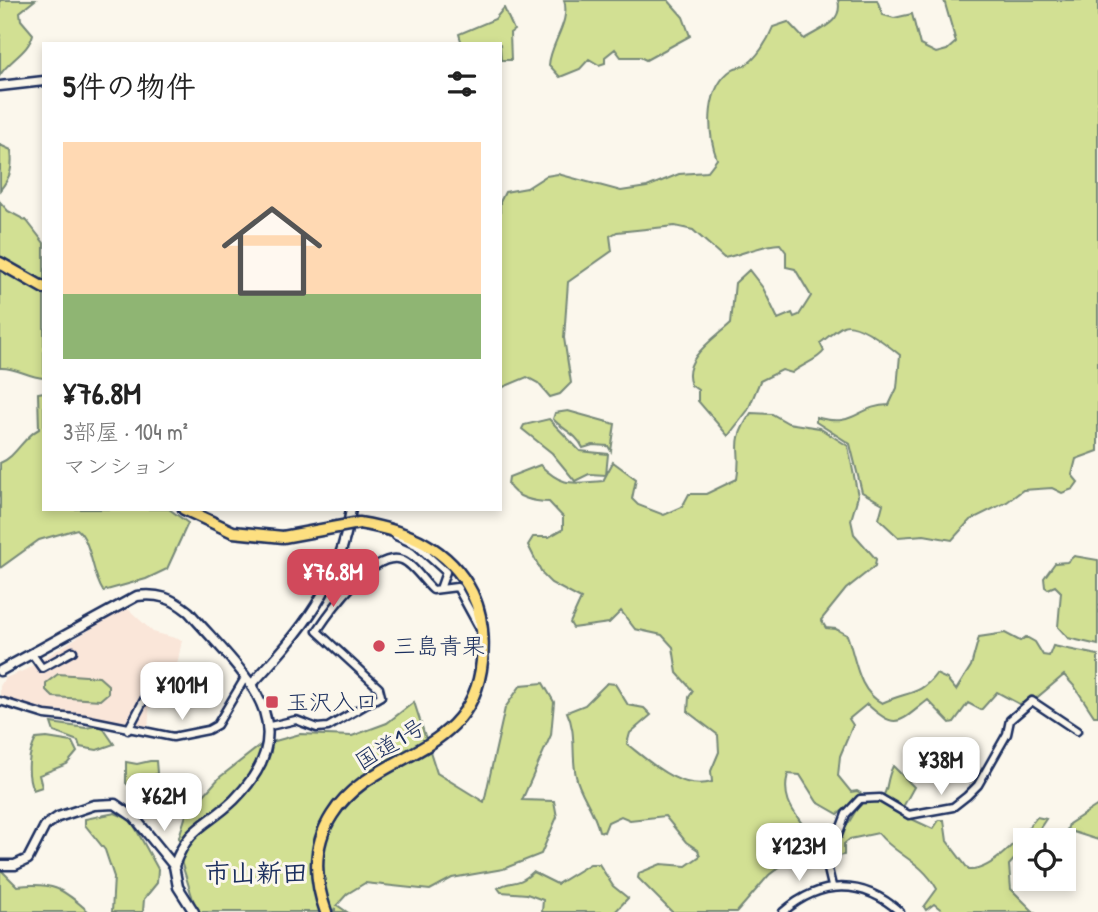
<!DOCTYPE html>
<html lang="ja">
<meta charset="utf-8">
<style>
:root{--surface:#fff;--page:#f6f6f6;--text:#222;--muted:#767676;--line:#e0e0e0;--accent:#d1495b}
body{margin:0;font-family:"Patrick Hand","Klee One",sans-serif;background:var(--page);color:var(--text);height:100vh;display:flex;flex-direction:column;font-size:26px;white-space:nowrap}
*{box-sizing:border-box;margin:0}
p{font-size:23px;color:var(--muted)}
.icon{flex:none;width:38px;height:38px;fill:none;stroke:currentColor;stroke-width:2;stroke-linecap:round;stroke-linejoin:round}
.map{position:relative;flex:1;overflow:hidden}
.side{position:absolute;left:42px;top:42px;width:460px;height:469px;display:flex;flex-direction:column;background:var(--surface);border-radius:0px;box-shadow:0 4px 10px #0003}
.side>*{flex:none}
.controls{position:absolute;left:1013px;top:828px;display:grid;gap:14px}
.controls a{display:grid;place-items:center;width:63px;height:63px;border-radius:0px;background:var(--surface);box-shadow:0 4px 10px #0003;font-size:35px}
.price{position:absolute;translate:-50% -60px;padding:0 16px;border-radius:14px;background:#fff;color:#222;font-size:23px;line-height:46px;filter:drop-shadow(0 2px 4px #0008)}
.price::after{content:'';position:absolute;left:50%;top:42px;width:21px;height:16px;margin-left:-10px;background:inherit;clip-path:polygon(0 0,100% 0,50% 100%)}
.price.current{background:var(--accent);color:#fff}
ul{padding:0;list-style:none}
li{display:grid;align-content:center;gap:14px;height:371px;padding:0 21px}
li+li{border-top:2px solid var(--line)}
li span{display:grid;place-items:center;height:217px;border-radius:0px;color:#555}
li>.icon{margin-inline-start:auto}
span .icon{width:126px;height:126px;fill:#fffc;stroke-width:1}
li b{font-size:30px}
h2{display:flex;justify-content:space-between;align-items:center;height:84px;padding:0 21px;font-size:30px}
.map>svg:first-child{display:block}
.built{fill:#fae6d9}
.green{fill:#d2e093;stroke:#768878;stroke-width:2}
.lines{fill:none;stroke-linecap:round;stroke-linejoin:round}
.minor-casing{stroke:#1b2f5e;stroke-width:11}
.tertiary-casing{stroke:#1b2f5e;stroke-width:13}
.trunk-casing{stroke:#1b2f5e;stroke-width:15}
.minor{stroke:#fbf7ec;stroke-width:6}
.tertiary{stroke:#fbf7ec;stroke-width:8}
.trunk{stroke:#fddf80;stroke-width:10}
.trunk-bridge-casing{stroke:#1b2f5e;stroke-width:15;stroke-linecap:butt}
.trunk-bridge{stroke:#fddf80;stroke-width:10}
.poi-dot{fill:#d1495b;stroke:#fbf7ec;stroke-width:2.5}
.labels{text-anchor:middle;stroke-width:6;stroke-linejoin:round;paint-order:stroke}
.poi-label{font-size:23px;fill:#1b2f5e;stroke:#fbf7ec;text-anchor:start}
.street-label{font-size:23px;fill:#1b2f5e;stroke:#fbf7ec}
.quarter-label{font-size:26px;font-weight:bold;fill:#1b2f5e;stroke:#fbf7ec}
</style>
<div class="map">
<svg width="1098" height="912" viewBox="0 0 1098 912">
<rect width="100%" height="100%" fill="#fbf7ec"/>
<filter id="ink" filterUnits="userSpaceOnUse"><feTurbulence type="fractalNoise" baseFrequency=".0143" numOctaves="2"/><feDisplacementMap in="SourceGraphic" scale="14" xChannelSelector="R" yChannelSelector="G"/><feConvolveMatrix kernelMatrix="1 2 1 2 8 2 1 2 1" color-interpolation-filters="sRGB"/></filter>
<g filter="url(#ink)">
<path class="built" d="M126,607L153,632L182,640L173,685L168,689L151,686L148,731L53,715L4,700L0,696V686L5,678L25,670Z"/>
<path class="green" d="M0,0H35L20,12L21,20L33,34C29,52 9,60 0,75Z
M564,0H668L683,17L690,36L646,60L640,57H621L615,49L605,57V63L599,65L589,59L580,69L560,77L549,65C550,44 571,22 564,0Z
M838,0H877L883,15L894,18L912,14L920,45L936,53L947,50L956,42L944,0H1098V451L1076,459L1072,475L1078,482L1073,489L1062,493L1052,488L1023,490L1007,502L970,520L952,540L924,535L898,537L879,519L883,504L862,492L850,444L816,422V417C856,429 857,405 889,405L897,388L900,355C889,346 857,320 843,326C835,330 827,338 820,343L824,351C818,360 801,365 792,373L782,370L760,381L748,410L728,436L698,401V390L691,385C680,360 715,338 731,323L735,283L749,270L763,288L778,319L792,313L794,317L799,315L811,296L795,269L786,267V252L780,244C760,245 744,254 724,258L693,230L675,226L617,232L610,236L612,251L568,282L564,338L571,383L560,394L550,397L538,383L527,377L501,388L500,202L505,192L527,188L546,176L558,174L621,191L647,187L679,174L707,172L717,159C707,132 705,87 733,69C736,67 741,67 744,66C757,59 768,40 773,27L788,22L804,39C820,29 844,22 838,0Z
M504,8L514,30L510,33L511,60H501L500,44H462L459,34L495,19Z
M0,145L11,150C13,167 11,177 0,190Z
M0,202L8,211L27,221L44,243V378C27,377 16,367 0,368Z
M44,392V509H169L188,523L167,569L146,579L103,591C91,573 92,541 77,529L39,540L0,568V463C17,456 22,438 39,429L38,393Z
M568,411L615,424L611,451L608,446L593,445L583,448C577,434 563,430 553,419L555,413Z
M751,413L772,414L788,423L819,428L848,446L858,496L851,520L854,534L876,559L875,566L846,589L821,620L826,628L836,629L847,635C856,658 857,691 882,703C907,691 920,696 936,674L947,679L956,690L971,666L979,637L1005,633L1020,641L1026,637L1035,642L1043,655L1049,656L1053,646L1098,655V716H1094L1075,687L1064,675L1034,700L1019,704L997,692L981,710L968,703L954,722L950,723L928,700C899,722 897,732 867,704L849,719L853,725L840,756L838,776L851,792L857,791L862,794L860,797L838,814L817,802L800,775L788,774C778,810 811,823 810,844L769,875L737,912H672L638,878L639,873L661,864L686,866L700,856L698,850L686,842L665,816L630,820L621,816L608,822L604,832L599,831C595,811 579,793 576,776C571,754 577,733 567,712L585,705L607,683L615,684L628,705L644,708L651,715L630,733L627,744C651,763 680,791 712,782L711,771L719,752L718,735L688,712L689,697L693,691L677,673L673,647L662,635L635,629L621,611L609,623L573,628L570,623L581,599L551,583L543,575L528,545L533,537H549L563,529V517L549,502C534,502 515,498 508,484L509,477L540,465C564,488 572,483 603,481L613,462L636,479L632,499L638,505L664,515L682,507L689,494H706L737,479C743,446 729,446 751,413Z
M549,419L580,451L608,454L606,475L589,474L575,481L552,453L522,429L524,425Z
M1074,556L1098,560V645L1068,638L1058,627L1061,592L1055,586L1048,589L1045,587L1044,578L1055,563L1067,562Z
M58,674L99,677L108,685V693L100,700L53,697L46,690V683Z
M543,683L554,702L551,735L522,800L554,801L557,817L541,854L503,869L452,878L430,890L365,883L347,894L337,905L347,912H335V908L333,912H197L180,858L179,837L186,815L220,777L261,745L300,734L352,736L387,723L414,702L437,773L484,802L505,708L521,685Z
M51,723L86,728L101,725L114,744L97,750L80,747L78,741L54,732Z
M47,738L72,742L77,752L67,764L39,775L42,787L33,790C26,773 28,754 36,739Z
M150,761H156L157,773L142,785L138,794L126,783V762L137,764Z
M893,766L914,787L903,807V815L933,829L939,820H944L947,841L969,870C992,872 1023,834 1037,817L1046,819L1032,840H1026L1025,847L1009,865L1011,889L1034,912H944L934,904L926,910L924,907L937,889C921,860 896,856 878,833L850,839L844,844V855L837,856L831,862L828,850L830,843L840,837L861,802C895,800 881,790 893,766Z
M1098,805V840L1067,830L1069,824Z
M115,813L131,820L158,869L157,883L144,899L143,912H112L114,877L105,850L85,825V819Z
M590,864H599L613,886L628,898L615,912H542L543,900L527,894L501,892L498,888C511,879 516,888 533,872L557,884Z
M0,869L17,886C53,882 62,888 89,912H0Z"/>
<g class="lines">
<defs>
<path id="minor" d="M396,536L416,545L446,572L440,589
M32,654L42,668L73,651
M0,701L45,715L84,719L173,737L208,730L217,725L245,678
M270,726L296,720L317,728L328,727L381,696L379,688L317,631C329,613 374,549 402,560C413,564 424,582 433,590L457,587L481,631
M128,730L145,698L146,688
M832,886L822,844L838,835L846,814L860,799L880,798L909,815L953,807L967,796L978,785L1007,734L1010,720L1032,701L1077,731
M783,912C820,880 862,878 900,912"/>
<path id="tertiary" d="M0,86L44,81
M0,671L137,596C158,593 172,598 189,612C241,672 310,724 234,800C206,827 189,825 174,866
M251,685C303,629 339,587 351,509
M0,865H15L28,859L45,826L58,817L94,805L115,804L134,817L174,866L178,887L194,912"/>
<path id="trunk" d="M0,263L44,288
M184,509L233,532L283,537
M326,912C314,879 312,846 332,815C372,750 473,759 482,661C484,638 482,613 472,593C449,547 407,531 359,523"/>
</defs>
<use href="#minor" class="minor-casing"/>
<use href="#tertiary" class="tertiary-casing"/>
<use href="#trunk" class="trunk-casing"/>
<use href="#minor" class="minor"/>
<use href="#tertiary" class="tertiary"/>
<use href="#trunk" class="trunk"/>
<defs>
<path id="trunk-bridge" d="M283,537L359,523"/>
</defs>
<use href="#trunk-bridge" class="trunk-bridge-casing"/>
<use href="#trunk-bridge" class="trunk-bridge"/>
</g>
</g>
<g class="poi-dot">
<circle cx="379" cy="646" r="7"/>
<rect x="265" y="695" width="14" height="14" rx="3.5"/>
</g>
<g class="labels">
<g class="poi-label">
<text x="393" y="654">三島青果</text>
<text x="286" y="710">玉沢入口</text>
</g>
<g class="street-label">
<text transform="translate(390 744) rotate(-31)" y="8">国道1号</text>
</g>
<g class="quarter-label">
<text x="256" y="882">市山新田</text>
</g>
</g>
</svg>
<div class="controls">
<a><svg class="icon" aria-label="locate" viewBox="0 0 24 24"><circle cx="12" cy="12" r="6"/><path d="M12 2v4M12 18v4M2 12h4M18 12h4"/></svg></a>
</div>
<b class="price current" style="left:333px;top:609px">¥76.8M</b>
<b class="price" style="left:182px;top:722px">¥101M</b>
<b class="price" style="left:941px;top:797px">¥38M</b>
<b class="price" style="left:164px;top:833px">¥62M</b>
<b class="price" style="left:799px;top:883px">¥123M</b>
<section class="side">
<h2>5件の物件<svg class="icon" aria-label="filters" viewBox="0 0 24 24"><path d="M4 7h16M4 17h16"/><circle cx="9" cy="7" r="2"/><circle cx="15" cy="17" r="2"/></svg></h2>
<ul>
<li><span style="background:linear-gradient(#ffd9b3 70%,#8fb573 0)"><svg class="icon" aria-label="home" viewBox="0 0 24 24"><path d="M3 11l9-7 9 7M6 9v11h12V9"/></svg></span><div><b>¥76.8M</b><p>3部屋 · 104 m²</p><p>マンション</p></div></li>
</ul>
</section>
</div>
